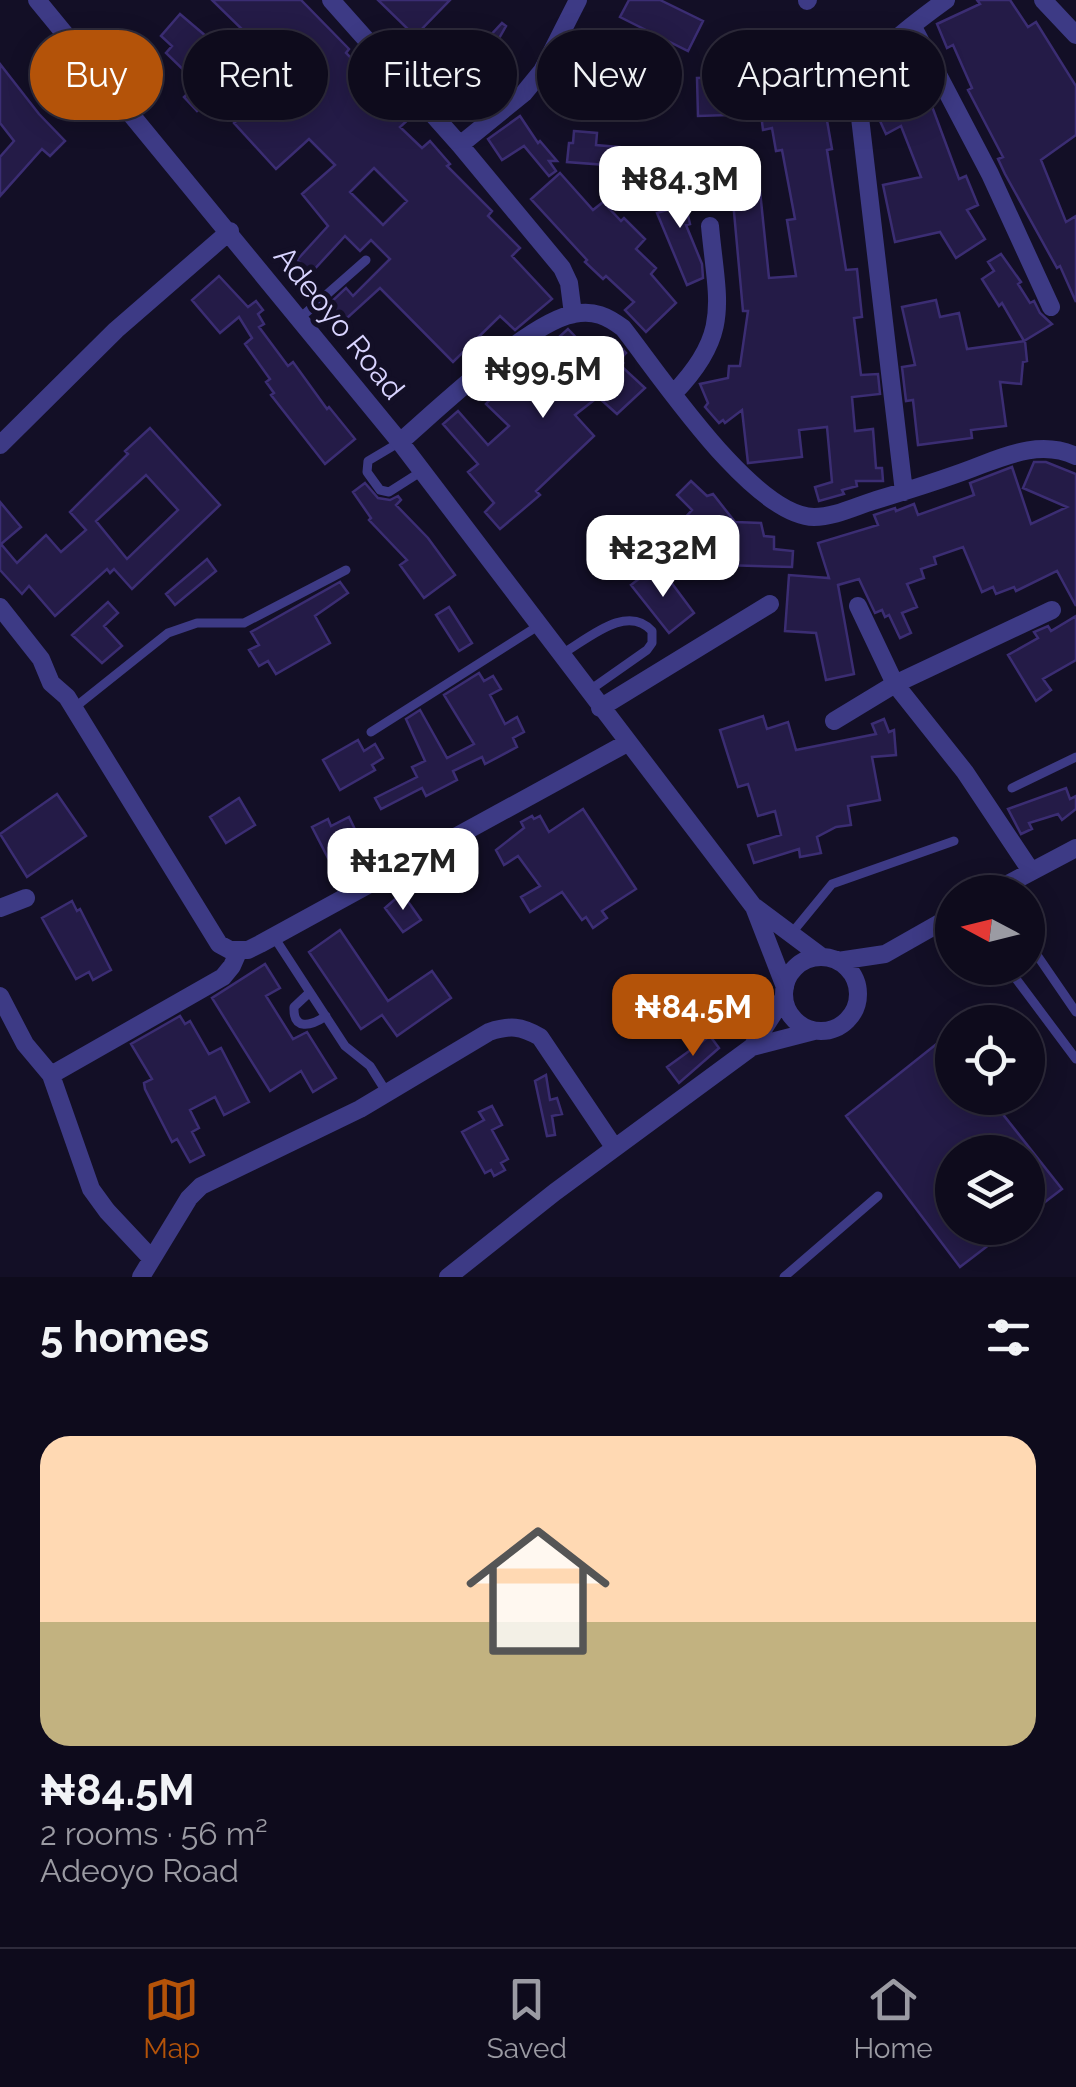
<!DOCTYPE html>
<meta charset="utf-8">
<style>
:root{--surface:#0e0b1c;--page:#1c1929;--text:#f1f3f6;--muted:#9b9ba3;--line:#2e2b3b;--accent:#b45309}
body{margin:0;font-family:Raleway,sans-serif;background:var(--page);color:var(--text);height:100vh;display:flex;flex-direction:column;font-size:38px;white-space:nowrap}
*{box-sizing:border-box;margin:0}
p{font-size:32px;color:var(--muted)}
.icon{flex:none;width:55px;height:55px;fill:none;stroke:currentColor;stroke-width:2;stroke-linecap:round;stroke-linejoin:round}
.map{position:relative;height:1277px;overflow:hidden}
.details{display:flex;flex-direction:column;background:var(--surface);flex:1}
.details>*{flex:none}
.banner{position:absolute;left:30px;top:30px;width:1018px;height:90px;display:flex;gap:20px}
.needle{width:65px;rotate:277deg}
.fabs{position:absolute;left:935px;top:875px;display:grid;gap:20px}
.fabs a{display:grid;place-items:center;width:110px;height:110px;border-radius:50%;background:var(--surface);box-shadow:0 5px 25px #0003,0 0 0 2px var(--line);font-size:50px}
.price{position:absolute;translate:-50% -85px;padding:0 22px;border-radius:20px;background:#fff;color:#222;font-size:32px;line-height:65px;filter:drop-shadow(0 2px 5px #0008)}
.price::after{content:'';position:absolute;left:50%;top:60px;width:30px;height:22px;margin-left:-15px;background:inherit;clip-path:polygon(0 0,100% 0,50% 100%)}
.price.current{background:var(--accent);color:#fff}
ul{padding:0;list-style:none}
li{display:grid;align-content:center;gap:20px;height:530px;padding:0 40px}
li span{display:grid;place-items:center;height:310px;border-radius:30px;color:#555}
li>.icon{margin-inline-start:auto}
span .icon{width:180px;height:180px;fill:#fffc;stroke-width:1}
li b{font-size:42px}
h2{display:flex;justify-content:space-between;align-items:center;height:120px;padding:0 40px;font-size:42px}
.pill{padding:0 35px;border-radius:45px;background:var(--surface);box-shadow:0 5px 25px #0003,0 0 0 2px var(--line);font-size:35px;line-height:90px}
.pill.current{background:var(--accent);color:#fff}
.dock{display:flex;justify-content:space-around;align-items:center;height:140px;border-top:2px solid var(--line);background:var(--surface);font-size:28px;color:var(--muted)}
.dock a{display:grid;justify-items:center;gap:5px}
.dock .current{color:var(--accent)}
.map>svg:first-child{display:block}
.building{fill:#241b47;stroke:#3b2d73;stroke-width:2.5;fill-rule:evenodd}
.lines{fill:none;stroke-linecap:round;stroke-linejoin:round}
.lane{stroke:#3d3a85;stroke-width:9}
.street{stroke:#3d3a85;stroke-width:18}
.labels{text-anchor:middle;stroke-width:10;stroke-linejoin:round;paint-order:stroke}
.street-label{font-size:30px;fill:#d9d4ff;stroke:#130f26}
</style>
<div class="map">
<svg width="1076" height="1277" viewBox="0 0 1076 1277">
<rect width="100%" height="100%" fill="#130f26"/>
<path class="building" d="M212,0H301L349,49L346,53L410,118L400,127L422,148L430,141L450,164L447,166L492,211L488,216L520,248L512,256L552,299L515,330L500,316L453,362L380,288L346,319L341,313L339,316L329,304L346,288L353,296L390,259L371,240L360,251L345,236L311,273L297,260L328,226L302,194L335,165L309,139L276,169L234,123L246,111L229,91L217,102L213,96L197,111L184,97L198,84L166,53L172,46L161,36L180,14L227,54L248,35ZM374,168L407,201L383,225L350,192Z
M378,0H450L415,36Z
M629,0H660L703,21L688,51L620,17Z
M977,0H1010L1028,27L1036,22L1076,86V135L1041,160L1066,222L1076,216V302L1060,266L1057,268L1005,174L998,159L1003,157L968,90L972,88L953,45L947,48L937,24L980,4Z
M502,23L506,26L493,49L512,66L464,118L429,86L427,89L402,61L413,50L445,84Z
M910,48L926,78L918,82L933,109L959,179L966,176L978,205L967,210L985,239L956,258L940,232L895,242L883,185L921,177L901,126L886,134L870,99L909,79L897,56Z
M813,49L830,89L822,92L832,149L827,150L846,270L857,269L862,317L854,318L861,375L878,374L880,394L852,397L855,431L873,429L876,468H882L883,481H856L857,486L842,490L844,494L819,501L815,487L832,482L827,427L799,430L802,457L748,463L742,410L725,423L723,420L719,423L705,407L708,403L700,384L728,378L729,366H740L748,311H743L731,179H713L712,155L748,154L750,193L760,191L769,278L796,276L787,220L795,219L782,150L776,151L772,128L763,130L761,114L698,116L697,78L772,76L768,64Z
M0,64L39,114L65,141L50,156L42,149L0,196V157L14,141L0,123Z
M520,116L538,143L540,141L557,161H549L556,171L549,176L524,146L502,160L488,139Z
M574,131L597,133L596,145L630,148L660,158L658,182L605,173L606,165L567,162L569,143H573Z
M560,173L593,210L603,202L621,221L624,218L645,239L636,249L656,268L651,274L676,303L646,332L625,310L634,302L606,276L603,279L585,262L587,260L531,199Z
M679,177L690,224L686,225L702,264L703,278L687,285L657,213L667,210L660,182Z
M1001,254L1021,282L1018,284L1030,303L1034,301L1040,313L1052,324L1024,341L1002,303L999,306L982,279L994,271L988,262Z
M219,276L248,307L256,301L263,310L258,314L264,324L259,327L288,366L293,362L327,409L329,407L355,439L325,464L271,395L274,393L266,382L270,379L245,344L252,338L239,317L220,333L192,300Z
M936,300L940,317L959,313L967,349L1025,341L1027,361L1023,362L1021,384L1000,382L1006,426L971,430L972,438L918,445L913,400L906,401L902,367L915,365L902,307Z
M568,329L594,356L613,339L626,353L619,360L623,363L620,365L645,388L617,414L598,397L575,415L594,436L536,491L540,495L500,529L485,512L494,503L468,472L478,464L443,424L458,411L488,445L509,426L486,404L525,362L528,365Z
M150,428L220,505L132,589L114,569L110,573L107,569L55,616L29,586L22,594L0,570V502L21,527L1,544L17,563L46,535L61,552L86,530L70,512L128,454L125,451ZM146,475L178,510L127,559L96,521Z
M1034,462H1046L1076,474V606L1057,571L1016,591L1014,587L996,594L993,587L982,592L963,547L934,557L936,564L921,569L924,578L907,584L917,607L902,613L911,633L900,638L889,615L885,617L882,610L875,613L859,579L838,585L854,674L826,680L816,633L785,631L789,575L829,578L818,543L878,525L874,515L895,508L896,511L914,504L918,515L974,495L970,483L1012,467L1031,524L1067,507L1023,488Z
M691,481L707,496L713,494L735,522L761,523L764,536L774,537V549L793,551L792,567L723,565L725,538L700,562L671,533L692,510L677,495Z
M365,483L378,498L390,500L398,496L401,500L396,505L428,538L455,575L424,598L400,565L407,560L369,520L371,518L353,492Z
M207,559L216,571L175,605L166,594Z
M662,570L694,613L669,633L631,585L649,571L654,576Z
M340,582L348,593L315,616L330,643L276,674L268,661L259,666L249,650L259,645L251,632Z
M108,602L118,613L104,626L122,646L102,663L72,635Z
M449,607L472,643L459,651L436,615Z
M1076,616V660L1043,679L1051,690L1036,701L1008,655L1038,638L1034,632L1048,626L1051,631Z
M479,673L484,681L493,676L501,689L490,695L505,724L517,717L524,732L513,738L517,747L485,764L482,757L453,771L457,780L426,796L422,788L381,809L375,798L417,777L412,767L425,761L406,719L420,710L447,758L474,744L444,695Z
M763,716L767,729L788,722L796,750L876,734L872,724L884,719L889,732L894,730L896,755L872,757L880,800L848,806L851,825L836,827L817,837L821,853L800,857L799,849L754,863L748,845L781,835L775,811L758,816L748,784L738,787L720,730Z
M358,740L364,751L375,744L383,758L372,765L375,770L340,790L323,760Z
M1066,788L1070,799L1076,796V809L1062,820L1058,814L1029,823L1032,829L1021,834L1008,809Z
M57,794L86,836L27,877L0,834Z
M239,798L255,825L226,843L210,817Z
M583,809L636,889L602,911L607,918L593,928L586,917L582,920L562,892L530,912L521,897L540,886L518,856L504,865L496,850L524,828L521,822L532,816L534,819L540,816L549,832Z
M349,817L363,846L352,852L349,847L328,858L312,827L328,819L331,826Z
M402,893L421,920L403,932L385,908Z
M72,901L77,911L80,909L111,970L93,980L89,972L76,979L42,918Z
M340,930L388,1001L432,971L451,998L397,1036L382,1015L361,1029L309,952Z
M265,964L280,988L266,996L293,1039L307,1032L336,1078L313,1092L301,1071L270,1091L212,998Z
M180,1016L185,1024L190,1021L209,1054L221,1048L249,1102L224,1115L215,1097L190,1110L199,1128L192,1132L204,1155L190,1162L177,1139L172,1142L145,1089L144,1083L152,1079L131,1044Z
M710,1036L719,1048L679,1083L667,1067Z
M944,1038L952,1049V1098H990L1062,1189L1028,1215V1152H952V1228H1011L960,1267L846,1116Z
M546,1075L550,1100L557,1098L562,1114L552,1116L555,1135L547,1136L535,1081Z
M492,1106L502,1125L492,1130L508,1159L501,1163L505,1170L494,1176L491,1170L485,1173L462,1132L484,1120L479,1112Z"/>
<g class="lines">
<path class="lane" d="M300,318L366,260
M400,442L368,461L367,472L380,490L389,492L422,471
M562,654C588,639 627,603 652,631V643L647,650L590,690
M74,708L168,633L197,623H244L346,570
M371,732L538,626
M1012,788L1076,757
M791,934L832,884L954,841
M274,937L345,1046L370,1066L387,1093
M1028,942L1076,1012
M1008,968L1076,1059
M310,992L294,1007C293,1031 311,1026 326,1016
M784,1277L878,1196"/>
<path class="street" d="M37,0L400,442L754,907L785,987
M331,0L460,145L562,268L569,283L573,314
M1043,0L1076,35
M807,1L808,0
M913,27L990,174L1051,307
M460,145L524,93L542,71L578,0
M674,393C732,333 717,302 710,226
M400,442C437,410 530,321 574,314C594,310 607,316 623,328C660,375 753,516 814,517C834,517 854,507 873,501C909,490 946,479 981,465C1012,453 1044,441 1076,456
M0,445L116,330L230,231
M904,492L857,92C862,60 920,19 946,0
M858,606L895,684L965,772L1031,871
M0,607L41,659L51,683L67,697L219,944L230,950H248L260,944L627,743
M600,708L770,604
M834,721L895,684L1052,610
M993,892L1076,848
M755,907L822,957
M0,908L26,898
M784 994a37 37 0 1 1 74 0a37 37 0 1 1-74 0Z
M838,961L885,954L952,916
M0,996L25,1044L51,1075L91,1189L107,1211L152,1259
M752,1047L814,1031
M51,1075L223,977L232,966L239,950
M141,1277L189,1198L201,1186L360,1109L489,1032C510,1025 521,1026 540,1037L614,1147
M448,1277L555,1192L752,1047L784,997"/>
</g>
<g class="labels">
<g class="street-label">
<text transform="translate(339 323) rotate(51)" y="10">Adeoyo Road</text>
</g>
</g>
</svg>
<div class="fabs">
<a><svg class="needle" viewBox="-14 -14 28 28"><path d="M0-13l5 13h-10z" fill="#e53935"/><path d="M0 13l5-13h-10z" fill="#9b9ba3"/></svg></a>
<a><svg class="icon" aria-label="locate" viewBox="0 0 24 24"><circle cx="12" cy="12" r="6"/><path d="M12 2v4M12 18v4M2 12h4M18 12h4"/></svg></a>
<a><svg class="icon" aria-label="layers" viewBox="0 0 24 24"><path d="M12 4l9 5-9 5-9-5zM3 14l9 5 9-5"/></svg></a>
</div>
<b class="price" style="left:680px;top:231px">₦84.3M</b>
<b class="price" style="left:543px;top:421px">₦99.5M</b>
<b class="price" style="left:663px;top:600px">₦232M</b>
<b class="price" style="left:403px;top:913px">₦127M</b>
<b class="price current" style="left:693px;top:1059px">₦84.5M</b>
<div class="banner">
<a class="pill current">Buy</a>
<a class="pill">Rent</a>
<a class="pill">Filters</a>
<a class="pill">New</a>
<a class="pill">Apartment</a>
</div>
</div>
<section class="details">
<h2>5 homes<svg class="icon" aria-label="filters" viewBox="0 0 24 24"><path d="M4 7h16M4 17h16"/><circle cx="9" cy="7" r="2"/><circle cx="15" cy="17" r="2"/></svg></h2>
<ul>
<li><span style="background:linear-gradient(#ffd9b3 60%,#c2b280 0)"><svg class="icon" aria-label="home" viewBox="0 0 24 24"><path d="M3 11l9-7 9 7M6 9v11h12V9"/></svg></span><div><b>₦84.5M</b><p>2 rooms · 56 m²</p><p>Adeoyo Road</p></div></li>
</ul>
</section>
<nav class="dock">
<a class="current"><svg class="icon" aria-label="map" viewBox="0 0 24 24"><path d="M3 6l6-2 6 2 6-2v14l-6 2-6-2-6 2zM9 4v14M15 6v14"/></svg>Map</a>
<a><svg class="icon" aria-label="saved" viewBox="0 0 24 24"><path d="M7 4h10v16l-5-4-5 4z"/></svg>Saved</a>
<a><svg class="icon" aria-label="home" viewBox="0 0 24 24"><path d="M3 11l9-7 9 7M6 9v11h12V9"/></svg>Home</a>
</nav>
